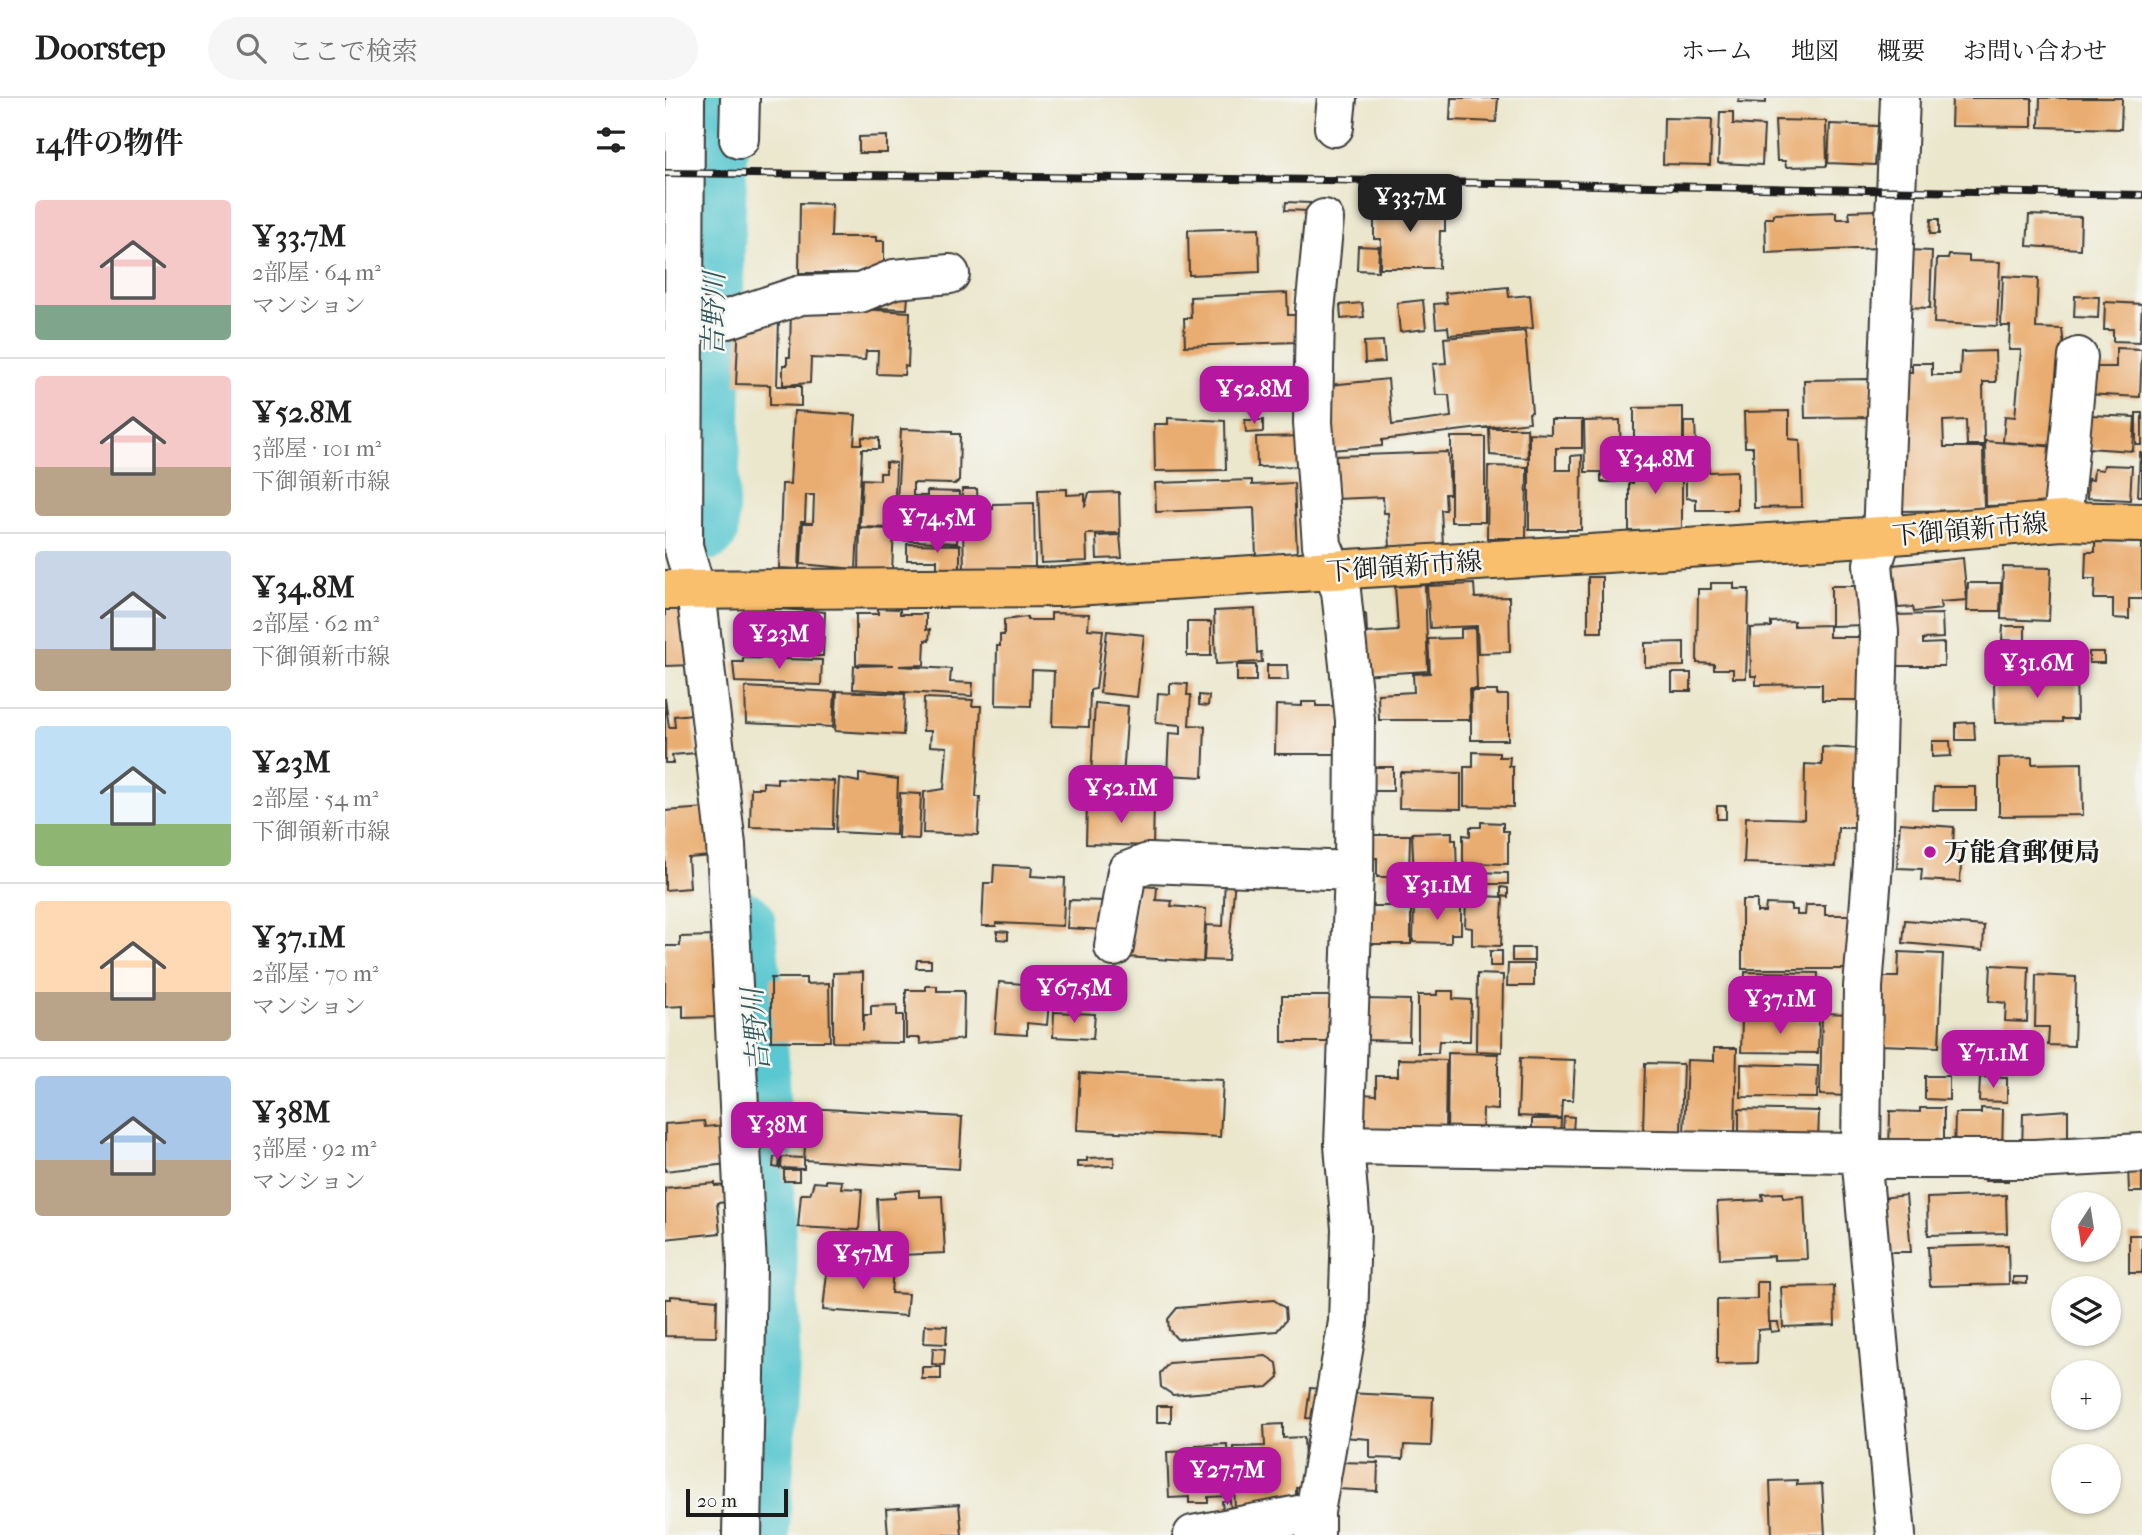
<!DOCTYPE html>
<html lang="ja">
<meta charset="utf-8">
<style>
:root{--surface:#fff;--page:#f6f6f6;--text:#222;--muted:#767676;--line:#e0e0e0;--accent:#b5179e}
body{margin:0;font-family:"IM FELL French Canon","Noto Serif JP",serif;background:var(--page);color:var(--text);height:100vh;display:flex;flex-direction:column;font-size:26px;white-space:nowrap}
*{box-sizing:border-box;margin:0}
p{font-size:23px;color:var(--muted)}
.icon{flex:none;width:38px;height:38px;fill:none;stroke:currentColor;stroke-width:2;stroke-linecap:round;stroke-linejoin:round}
.map{position:relative;flex:1;overflow:hidden}
.sheet{display:flex;flex-direction:column;background:var(--surface);width:665px}
.sheet>*{flex:none}
.needle{width:46px;rotate:192deg}
.fabs{position:absolute;left:1386px;top:1094px;display:grid;gap:14px}
.fabs a{display:grid;place-items:center;width:70px;height:70px;border-radius:50%;background:var(--surface);box-shadow:0 2px 5px #0004;font-size:35px}
.scale{position:absolute;left:21px;bottom:18px;width:102px;box-sizing:border-box;padding-left:7px;border:4px solid #1c1c1c;border-top:0;font-size:19px;line-height:24px;white-space:nowrap;color:#1c1c1c;-webkit-text-stroke:5px #f6f6f2;paint-order:stroke}
.price{position:absolute;translate:-50% -60px;padding:0 16px;border-radius:14px;background:var(--accent);color:#fff;font-size:23px;line-height:46px;filter:drop-shadow(0 2px 4px #0008)}
.price::after{content:'';position:absolute;left:50%;top:42px;width:21px;height:16px;margin-left:-10px;background:inherit;clip-path:polygon(0 0,100% 0,50% 100%)}
.price.selected{background:#222;color:#fff}
ul{padding:0;list-style:none}
li{display:flex;align-items:center;gap:21px;height:175px;padding:0 35px}
li+li{border-top:2px solid var(--line)}
li span{display:grid;place-items:center;flex:none;width:196px;height:140px;border-radius:7px;color:#555}
li>.icon{margin-inline-start:auto}
span .icon{width:84px;height:84px;fill:#fffc;stroke-width:1}
li b{font-size:30px}
h2{display:flex;justify-content:space-between;align-items:center;height:84px;padding:0 35px;font-size:30px}
header{display:flex;align-items:center;gap:42px;box-sizing:border-box;height:98px;padding:0 35px;background:var(--surface);border-bottom:2px solid var(--line)}
header strong{font-size:33px}
nav{display:flex;gap:38px;margin-inline-start:auto;font-size:24px}
.search{width:490px;height:63px;background:var(--page);display:flex;align-items:center;gap:18px;box-sizing:border-box;padding:0 24px;border-radius:38px;color:var(--muted);font-size:26px}
main{display:flex;flex:1;min-height:0}
.map>svg:first-child{display:block}
.lines{fill:none;stroke-linecap:round;stroke-linejoin:round}
.river{stroke:#5ac8d0;stroke-width:61}
.building{fill:#eaad71}
.minor-casing{stroke:#3b3a37;stroke-width:42}
.major-casing{stroke:#3b3a37;stroke-width:42}
.minor{stroke:#fff;stroke-width:38}
.major{stroke:#f9bf6d;stroke-width:38}
.rail-casing{stroke:#1c1c1c;stroke-width:8}
.rail{stroke:#f6f6f2;stroke-width:5;stroke-dasharray:16;stroke-linecap:butt}
.poi-dot{fill:#b5179e;stroke:#f6f6f2;stroke-width:2.5}
.labels{text-anchor:middle;stroke-width:5;stroke-linejoin:round;paint-order:stroke}
.street-label{font-size:26px;fill:#1c1c1c;stroke:#f6f6f2}
.poi-label{font-size:26px;font-weight:bold;fill:#1c1c1c;stroke:#f6f6f2;text-anchor:start}
.water-label{font-size:28px;font-style:italic;fill:#32585b;stroke:#f6f6f2}
</style>
<header>
<strong>Doorstep</strong>
<div class="search"><svg class="icon" aria-label="search" viewBox="0 0 24 24"><circle cx="10" cy="10" r="6"/><path d="M15 15l6 6"/></svg>ここで検索</div>
<nav><a>ホーム</a><a>地図</a><a>概要</a><a>お問い合わせ</a></nav>
</header>
<main>
<section class="sheet">
<h2>14件の物件<svg class="icon" aria-label="filters" viewBox="0 0 24 24"><path d="M4 7h16M4 17h16"/><circle cx="9" cy="7" r="2"/><circle cx="15" cy="17" r="2"/></svg></h2>
<ul>
<li><span style="background:linear-gradient(#f6c9c9 75%,#7fa58c 0)"><svg class="icon" aria-label="home" viewBox="0 0 24 24"><path d="M3 11l9-7 9 7M6 9v11h12V9"/></svg></span><div><b>¥33.7M</b><p>2部屋 · 64 m²</p><p>マンション</p></div></li>
<li><span style="background:linear-gradient(#f6c9c9 65%,#b9a48a 0)"><svg class="icon" aria-label="home" viewBox="0 0 24 24"><path d="M3 11l9-7 9 7M6 9v11h12V9"/></svg></span><div><b>¥52.8M</b><p>3部屋 · 101 m²</p><p>下御領新市線</p></div></li>
<li><span style="background:linear-gradient(#c9d6e8 70%,#b9a48a 0)"><svg class="icon" aria-label="home" viewBox="0 0 24 24"><path d="M3 11l9-7 9 7M6 9v11h12V9"/></svg></span><div><b>¥34.8M</b><p>2部屋 · 62 m²</p><p>下御領新市線</p></div></li>
<li><span style="background:linear-gradient(#bfe0f5 70%,#8fb573 0)"><svg class="icon" aria-label="home" viewBox="0 0 24 24"><path d="M3 11l9-7 9 7M6 9v11h12V9"/></svg></span><div><b>¥23M</b><p>2部屋 · 54 m²</p><p>下御領新市線</p></div></li>
<li><span style="background:linear-gradient(#ffd9b3 65%,#b9a48a 0)"><svg class="icon" aria-label="home" viewBox="0 0 24 24"><path d="M3 11l9-7 9 7M6 9v11h12V9"/></svg></span><div><b>¥37.1M</b><p>2部屋 · 70 m²</p><p>マンション</p></div></li>
<li><span style="background:linear-gradient(#a9c7e8 60%,#b9a48a 0)"><svg class="icon" aria-label="home" viewBox="0 0 24 24"><path d="M3 11l9-7 9 7M6 9v11h12V9"/></svg></span><div><b>¥38M</b><p>3部屋 · 92 m²</p><p>マンション</p></div></li>
</ul>
</section>
<div class="map">
<svg width="1477" height="1437" viewBox="0 0 1477 1437">
<rect width="100%" height="100%" fill="#f6f6f2"/>
<filter id="ink" filterUnits="userSpaceOnUse"><feTurbulence type="fractalNoise" baseFrequency=".0143" numOctaves="2"/><feDisplacementMap in="SourceGraphic" scale="14" xChannelSelector="R" yChannelSelector="G"/><feConvolveMatrix kernelMatrix="1 2 1 2 8 2 1 2 1" color-interpolation-filters="sRGB"/></filter>
<filter id="wash" filterUnits="userSpaceOnUse"><feTurbulence type="fractalNoise" baseFrequency=".00686" numOctaves="4" result="noise"/><feDisplacementMap in="SourceGraphic" scale="28" xChannelSelector="R" yChannelSelector="G"/><feGaussianBlur stdDeviation="1.57" result="paint"/><feColorMatrix in="noise" values="0 0 0 0 0 0 0 0 0 0 0 0 0 0 0 0 0 1.4 0 .05"/><feComposite in="paint" operator="in"/></filter>
<g filter="url(#wash)">
<rect width="100%" height="100%" fill="#ebe7cd"/>
<g class="lines">
<path class="river" d="M43,432L53,0
M80,824L94,965L105,1259L94,1437"/>
</g>
<g id="blocks">
<path class="building" d="M786,0H833L831,24L785,22Z
M1074,0H1101V5L1073,4Z
M1287,0H1367V29L1286,28Z
M1375,0H1457L1456,31L1374,29Z
M1055,14H1068V26L1099,28L1097,67L1053,65Z
M999,20L1047,21L1045,67L998,66Z
M1110,22L1161,23L1162,68L1121,69L1120,63H1112Z
M1165,26L1213,28L1210,67L1163,65Z
M222,38V55H194V39Z
M717,103H775V110H780V133H775L774,170H715L716,141H709V117H717Z
M621,104L645,105V113L620,112Z
M135,105L167,106L166,139H211V143H219V175H134Z
M1212,112L1213,150L1101,155L1100,120H1108V116L1171,114V121H1185L1184,113Z
M1364,117L1416,119L1415,151L1362,148Z
M1266,121H1274V136H1265Z
M594,130L595,174L524,177L523,132Z
M693,148L714,149L713,173L692,172Z
M1242,152L1267,153L1265,210L1239,209Z
M1284,157L1304,158V163L1335,164L1332,228L1269,225L1272,161H1283Z
M1338,178L1373,180L1371,230L1397,231L1399,249L1391,348L1338,344L1340,318L1350,319L1356,252H1344L1345,228H1336Z
M843,189L844,199L865,197L868,230L784,237L783,229L771,230L769,206L782,205L780,195Z
M622,195L623,217H630L631,244L520,248L519,220H526L525,199Z
M213,198H243L242,211L212,210Z
M1410,198L1434,199L1433,220L1409,219Z
M758,202L761,231L735,234L732,205Z
M1440,204L1477,206L1475,244L1448,243V232H1439Z
M697,205L699,219L676,221L675,207Z
M126,207L245,214L243,269L240,268L239,277L212,276L213,253H201L200,262L146,260L145,285L118,287V267H122V259H125Z
M74,222L114,223L112,288H136V308L105,307V287L71,286Z
M860,233L867,314L864,315L865,324L717,342V348L666,352L665,287L723,281L727,327L786,319L784,297H771L768,266L781,265L779,240Z
M718,243L720,264L700,265L699,244Z
M1451,250L1477,251L1475,299L1421,296V278H1431V269H1451Z
M1330,253L1331,284H1318L1319,347H1302L1301,322L1278,323L1279,349H1318L1319,412L1233,413L1235,274H1247V265H1267V277H1295L1296,254Z
M1207,281V319L1140,320L1139,282Z
M1018,309V365H1002V341L969,342V310Z
M129,313L191,317L189,346H197V339L214,340V351H197L191,471L136,466L138,425H148L149,397H141L140,423H136L134,471L114,470L117,386H125Z
M1124,313V341L1135,342L1137,409L1089,410L1088,349H1080L1079,314Z
M1471,315H1477V347H1471Z
M1424,317L1470,319L1468,353L1422,350Z
M503,320L560,323L561,372L490,373L489,326H503Z
M580,322H598V334L581,335Z
M886,322H917V350H891V372H906V358L917,357L916,432H864V335L886,336Z
M955,322L956,374H951V384H936V374H920L919,323Z
M1019,324H1030L1031,346L1019,347Z
M824,330H862L863,360L825,357Z
M236,331L287,333V336H295L294,383L290,386L248,385V398H262V393L294,394L292,445L230,442Z
M642,338L643,368L592,369L591,339Z
M786,339H820V424H786Z
M1320,343L1391,349L1385,406L1321,408Z
M783,354L785,396H780L781,412H776L778,447L725,449L723,415H719L718,399L671,401L669,358Z
M1021,354H1043L1044,374L1072,373V412H1031V401L1021,400Z
M1475,355H1477V398H1473Z
M973,357H993V369H1017V432L964,433V385H968L969,362H973Z
M221,364L231,365L229,430L195,429L197,381L215,382V375H221Z
M1439,367L1467,368L1465,402L1422,400L1423,381L1428,382L1429,371L1438,372Z
M823,368L862,369L861,440H822Z
M587,382V387L629,385L632,456L591,458L589,410L491,414L490,385Z
M297,391H312L313,411H328V406L369,405L370,469L299,471Z
M402,391V397L420,396V409L424,395L454,394L455,435L421,436L422,463L376,465L373,392Z
M195,430L229,431L227,473L194,471Z
M455,437L457,460L432,461L431,438Z
M1430,444L1477,445V501H1464V521L1448,520V501H1429L1430,481H1420L1421,454H1430Z
M242,446L295,447V473H272V462H242Z
M1298,460L1302,502L1275,504L1276,511L1249,514L1248,509L1233,510L1228,467Z
M1338,469L1386,470L1384,523L1336,521Z
M923,479H937V534H923Z
M1046,485H1069V491H1084L1081,580H1068V571H1049V566L1032,565L1033,491H1046Z
M1303,485H1336L1335,513H1302Z
M809,486L810,500L844,499L845,554L813,555L812,528L765,530L762,488Z
M760,487L763,573L694,577L689,516H701L702,535L733,533L730,489Z
M1166,488H1200L1201,527L1166,528Z
M0,510H22L28,567L0,568Z
M99,510L160,514L158,558H138V553L100,552Z
M213,510L235,511V516H261V532L265,531L264,543L260,542L259,567L234,568L286,571L285,584L308,585L307,598L188,591L189,568L229,567L191,566V516H213Z
M590,511L592,555L596,554L597,564L551,566L549,513Z
M386,515L424,516L423,531L438,532L431,591L425,592L424,629L387,628L389,573L367,572L366,608L331,607L332,548H335V537H339V522L362,519V522H386Z
M1277,516L1278,540L1258,541V546L1279,545V568H1227V517Z
M1129,523V528L1164,527V539H1200V602H1157V586L1091,587V578H1086L1085,530L1106,529V524Z
M522,524H546V558H522Z
M1338,528H1360V543L1337,542Z
M810,530L812,591H804L805,622H714L713,596L749,594L748,576L765,575L763,541L796,540V531Z
M442,533L479,537L472,599L435,595Z
M1019,544V568L980,569V545Z
M1424,554H1439V565H1424Z
M78,560L157,562L156,587L70,584L68,564H78Z
M572,567H591V583H572Z
M602,567H622L623,582H602Z
M1396,572H1411L1412,621H1397V624L1330,625L1329,584L1396,582Z
M1007,575H1026V593H1007Z
M505,585L523,586L522,597H526L524,627L540,628L538,679L502,677L504,635L516,636V627L491,625L493,595L505,596Z
M80,589L170,594L168,629L81,625Z
M172,593L240,596L238,637L170,633Z
M806,593H832V597H843V642H806Z
M534,597L544,598L543,608L534,607Z
M0,600L4,629H10L9,618L27,616L31,655L7,657L8,665H0Z
M259,600L308,602L307,608H316L311,699H315L313,737L258,735L259,694L279,691L282,649L265,648L266,633H258Z
M637,604H651V608H675V656H610L611,607L637,608Z
M430,605L463,608L458,680L426,678Z
M1309,624L1310,642H1291V625Z
M1267,643H1285L1286,658L1267,659Z
M1157,649L1200,651L1198,730H1173L1171,768L1079,765L1081,719L1139,721L1140,666L1157,667Z
M808,654L834,655V659H845L844,668L848,669V709L799,708V669H808Z
M1367,659V666L1417,665L1418,717L1334,718V660Z
M701,669H728V693H701Z
M735,674L796,675V711L734,710Z
M194,676L233,681L231,737L171,734L174,680L194,684Z
M112,680L169,683L168,731L85,729L86,690H98V684L112,685Z
M475,688L484,689L483,703H474Z
M1269,689H1311V712H1268Z
M235,695L256,696L254,741L233,740Z
M471,704L489,705L488,748L421,746L422,706L471,708Z
M1052,708H1061V721H1052Z
M42,710L46,758L23,760L25,790L0,792V713Z
M816,724L838,725V733H843V766L798,765V737L805,738V729H816Z
M1235,725L1289,729L1288,747L1297,748L1295,784L1256,782L1257,771L1232,770Z
M787,734V742H791L792,779L749,781L747,735Z
M705,737H745L744,779H712V760H705Z
M329,767L367,769L366,778L400,780L398,828L331,825V828H317L319,785H328Z
M809,774L843,775V786H809Z
M560,780H570L563,863L539,862L541,827L558,828Z
M473,788L492,789L491,802L507,803L506,808L541,811L538,864L461,859Z
M836,789L843,790V799L836,798Z
M817,798L838,799L836,848L807,847V830L800,829L801,801L817,802Z
M404,802L442,803L440,832L402,830Z
M1077,802H1092V814H1100L1101,806L1126,807V812H1132V817H1140L1141,807H1160V817H1190V871H1077Z
M781,804H796V836H786V845L748,844L749,805Z
M707,808H746V846H706V842H695L694,813H707Z
M1240,822L1319,828L1318,852L1238,845Z
M332,833L343,834V842L332,841Z
M51,838L52,919L18,920V908L0,909V848H15V839Z
M847,850H869V863H847Z
M825,853H837V868H825Z
M1234,854L1278,856L1274,949L1213,947L1216,879H1233Z
M252,862H266V870H251Z
M843,866H869V888H842Z
M1326,867L1364,869L1362,924L1340,923L1341,905L1324,903Z
M198,874V933L199,917H206V908L232,907V917H238V945L168,944V875Z
M1080,874L1153,875L1152,911L1079,910Z
M812,876L838,877L837,954L811,953Z
M1371,877L1411,879L1409,948L1383,947L1384,929H1370Z
M106,880H141V886L164,885L165,943H106Z
M334,884L370,887L369,891L385,892L382,927L362,925V937L330,935Z
M261,888H272V893H299L298,941L255,946V940H241V892H261Z
M772,893H788V901L806,902L805,943H774L773,955H753V897H772Z
M617,898H665V944H617Z
M699,901L745,902L744,943L698,942Z
M389,914L430,916L428,941L388,939Z
M1157,915L1186,916L1184,998L1155,997Z
M1077,921L1154,922L1153,955L1076,954Z
M1049,950H1072L1070,1035L1019,1036L1022,962L1049,963Z
M783,955L833,956V1012L818,1011L817,1038H782Z
M855,960L910,962L908,1002H897L896,1020L853,1018Z
M733,961L781,962L780,1039L697,1038L698,996L711,997V978H733Z
M980,965L1018,966L1016,1033L978,1032Z
M1076,966L1153,968L1152,1000L1076,999Z
M415,975L558,982L555,1039L412,1032Z
M1260,978H1284V1002L1260,1001Z
M1315,979L1342,980V1004L1314,1003Z
M143,1010L297,1019L294,1071L139,1062Z
M1255,1010H1279V1056L1224,1055L1225,1013L1255,1014Z
M1316,1010L1338,1011L1337,1058L1289,1057L1290,1015H1316Z
M1074,1011L1154,1013L1153,1046L1074,1045Z
M1403,1012V1053L1357,1054L1358,1015Z
M899,1018L909,1019L908,1034L898,1033Z
M867,1021H896L895,1039L867,1038Z
M39,1023L40,1029L59,1027L62,1066L0,1073V1026Z
M109,1059H115L114,1070L108,1069Z
M117,1059L139,1060V1071L116,1070Z
M449,1059V1068L412,1069V1063H422V1060Z
M1463,1067H1477V1094H1464Z
M1320,1068H1343V1083H1320Z
M119,1072H134V1083H119Z
M161,1082L177,1083L176,1090L197,1091L194,1132L133,1129L136,1096H145L149,1084L161,1085Z
M50,1085V1088L62,1087L64,1104L52,1105L55,1135L0,1141V1090Z
M254,1092V1099L277,1098L280,1155L214,1158L212,1101L230,1100V1094Z
M1118,1095V1100L1139,1098L1142,1161L1109,1162V1158L1055,1161L1052,1104L1098,1102L1097,1096Z
M1241,1097L1246,1154H1222L1216,1100Z
M1341,1097L1342,1135L1263,1137L1262,1100Z
M1464,1137H1477V1175H1464Z
M1343,1147L1344,1186L1265,1188L1263,1149Z
M163,1165L228,1170L226,1195L243,1196L241,1218L158,1212Z
M1348,1179H1362V1186L1348,1185Z
M1092,1184H1103L1104,1231L1093,1232L1092,1265L1052,1266V1202L1092,1201Z
M1169,1188L1170,1227L1118,1229L1116,1189Z
M6,1198L52,1202L51,1239L0,1238V1201H6Z
M609,1202L620,1210L621,1222L612,1233L512,1241L504,1232L503,1221L512,1210Z
M1105,1224H1113L1114,1233L1106,1234Z
M260,1227L282,1228L281,1246L259,1245Z
M268,1250L280,1251L279,1267L267,1266Z
M601,1258L612,1265L614,1279L603,1289L508,1297L496,1289L495,1275L504,1265Z
M257,1269H276V1281H257Z
M645,1290L657,1291L654,1321L641,1320Z
M681,1295L768,1299L766,1348L739,1347L738,1361L705,1360V1341L677,1339Z
M492,1308H506V1324H492Z
M618,1326V1340L639,1339L641,1389L631,1390V1407L570,1412L568,1349L600,1348L599,1327Z
M562,1346L564,1398L543,1399V1405H524V1399L504,1400L502,1354L532,1353L531,1347Z
M672,1364L713,1365L712,1393L671,1391Z
M1132,1382V1387L1157,1386L1160,1437H1107L1105,1383Z
M565,1402L566,1415H558L557,1403Z
M294,1406L297,1437H223L221,1411Z"/>
</g>
</g>
<g filter="url(#ink)">
<use href="#blocks" fill-opacity="0" stroke="#3b3a37" stroke-width="2"/>
<g class="lines">
<defs>
<path id="minor" d="M20,0L18,448L31,493L61,747L82,1169L77,1437
M669,29L672,0
M74,41L75,0
M18,219L63,221L136,197L195,195L229,181L285,176
M1397,423L1413,259
M449,849L462,773L483,765L689,773
M679,1047L1188,1055L1206,1061H1370L1477,1055
M528,1437L650,1414
M650,1437V1414L683,1224L686,1131L679,1047L689,773L690,622L676,493L657,447L648,324L650,213L659,121
M1231,1437L1196,1057L1198,889L1208,765L1214,534L1208,466L1217,438L1235,0"/>
<path id="major" d="M0,492L393,489L1217,438L1397,423L1477,425"/>
</defs>
<use href="#minor" class="minor-casing"/>
<use href="#major" class="major-casing"/>
<use href="#minor" class="minor"/>
<use href="#major" class="major"/>
<defs>
<path id="rail" d="M0,75L660,82L1477,97"/>
</defs>
<use href="#rail" class="rail-casing"/>
<use href="#rail" class="rail"/>
</g>
</g>
<circle class="poi-dot" cx="1265" cy="754" r="7"/>
<g class="labels">
<g class="street-label">
<text transform="translate(1305 431) rotate(-5)" y="9">下御領新市線</text>
<text transform="translate(739 468) rotate(-4)" y="9">下御領新市線</text>
</g>
<g class="poi-label">
<text x="1279" y="763">万能倉郵便局</text>
</g>
<g class="water-label">
<text transform="translate(48 216) rotate(-89)" y="10">吉野川</text>
<text transform="translate(90 932) rotate(-95)" y="10">吉野川</text>
</g>
</g>
</svg>
<div class="fabs">
<a><svg class="needle" viewBox="-14 -14 28 28"><path d="M0-13l5 13h-10z" fill="#e53935"/><path d="M0 13l5-13h-10z" fill="#767676"/></svg></a>
<a><svg class="icon" aria-label="layers" viewBox="0 0 24 24"><path d="M12 4l9 5-9 5-9-5zM3 14l9 5 9-5"/></svg></a>
<a>+</a>
<a>−</a>
</div>
<div class="scale">20 m</div>
<b class="price selected" style="left:745px;top:136px">¥33.7M</b>
<b class="price" style="left:589px;top:328px">¥52.8M</b>
<b class="price" style="left:990px;top:398px">¥34.8M</b>
<b class="price" style="left:272px;top:457px">¥74.5M</b>
<b class="price" style="left:114px;top:573px">¥23M</b>
<b class="price" style="left:1372px;top:602px">¥31.6M</b>
<b class="price" style="left:456px;top:727px">¥52.1M</b>
<b class="price" style="left:772px;top:824px">¥31.1M</b>
<b class="price" style="left:409px;top:927px">¥67.5M</b>
<b class="price" style="left:1115px;top:938px">¥37.1M</b>
<b class="price" style="left:1328px;top:992px">¥71.1M</b>
<b class="price" style="left:112px;top:1064px">¥38M</b>
<b class="price" style="left:198px;top:1193px">¥57M</b>
<b class="price" style="left:562px;top:1409px">¥27.7M</b>
</div>
</main>
